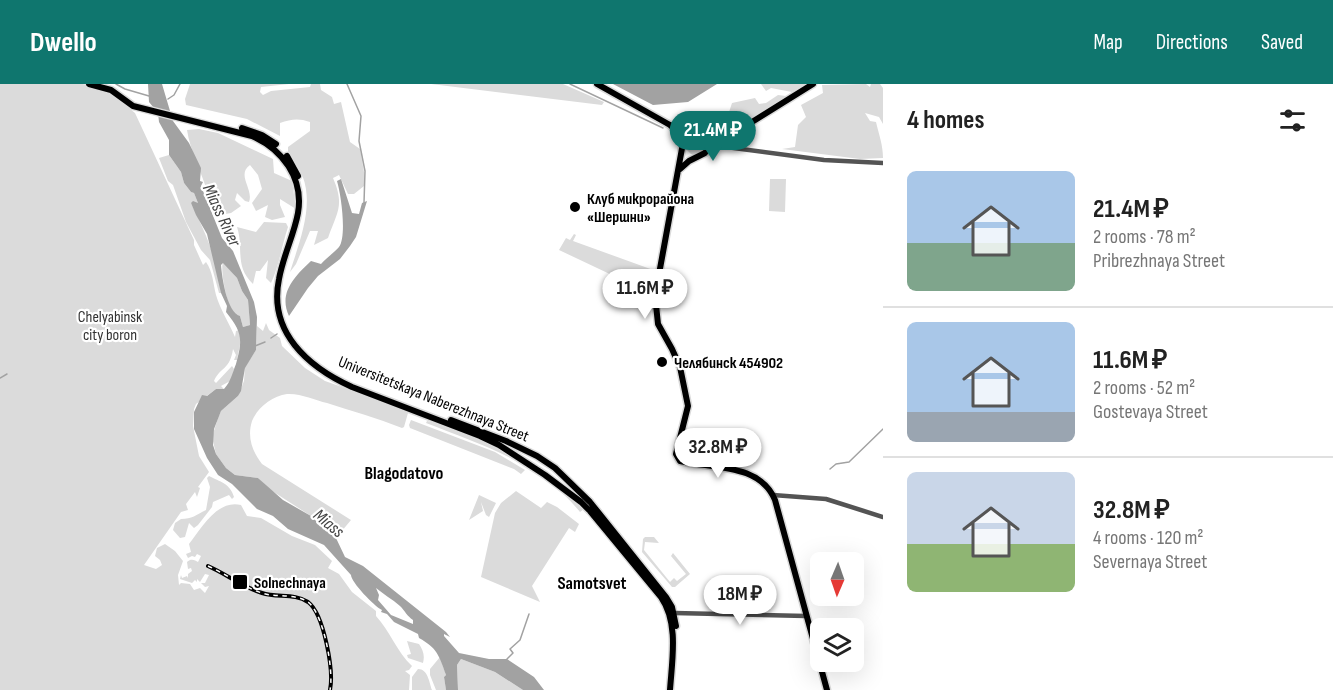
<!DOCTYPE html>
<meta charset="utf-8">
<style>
:root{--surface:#fff;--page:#f2f2f2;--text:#222;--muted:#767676;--line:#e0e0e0;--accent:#0f766e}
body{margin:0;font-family:"Sofia Sans Condensed",sans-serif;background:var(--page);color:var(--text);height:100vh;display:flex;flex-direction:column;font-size:22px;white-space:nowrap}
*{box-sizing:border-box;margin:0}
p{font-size:20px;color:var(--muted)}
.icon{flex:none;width:33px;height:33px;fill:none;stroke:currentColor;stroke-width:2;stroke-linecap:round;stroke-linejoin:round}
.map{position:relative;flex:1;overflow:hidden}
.sheet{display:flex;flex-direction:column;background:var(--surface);width:450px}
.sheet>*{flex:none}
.needle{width:39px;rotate:182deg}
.fabs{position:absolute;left:810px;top:468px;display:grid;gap:12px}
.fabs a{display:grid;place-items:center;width:54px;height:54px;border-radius:9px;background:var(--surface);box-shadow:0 6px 24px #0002;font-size:30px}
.price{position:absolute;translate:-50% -51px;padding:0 14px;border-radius:21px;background:#fff;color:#222;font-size:20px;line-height:39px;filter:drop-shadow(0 2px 3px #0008)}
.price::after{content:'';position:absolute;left:50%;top:36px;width:18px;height:14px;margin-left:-9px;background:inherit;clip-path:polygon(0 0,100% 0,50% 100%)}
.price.selected{background:var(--accent);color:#fff}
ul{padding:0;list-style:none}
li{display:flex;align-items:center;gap:18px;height:150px;padding:0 24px}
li+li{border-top:2px solid var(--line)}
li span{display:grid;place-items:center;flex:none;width:168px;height:120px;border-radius:9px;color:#555}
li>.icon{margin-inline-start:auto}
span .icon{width:72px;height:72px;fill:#fffc;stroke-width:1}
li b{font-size:26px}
h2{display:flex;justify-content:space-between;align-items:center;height:72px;padding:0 24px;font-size:26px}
header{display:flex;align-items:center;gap:36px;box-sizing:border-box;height:84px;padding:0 30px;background:var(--accent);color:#fff}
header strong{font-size:28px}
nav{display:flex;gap:33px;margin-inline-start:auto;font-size:21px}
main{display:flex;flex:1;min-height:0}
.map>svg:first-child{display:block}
.green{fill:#dbdbdb}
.water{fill:#a2a2a2;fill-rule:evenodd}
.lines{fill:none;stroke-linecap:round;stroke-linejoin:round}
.stream{stroke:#a2a2a2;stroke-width:1.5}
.major-casing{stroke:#dbdbdb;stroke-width:9}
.minor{stroke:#545454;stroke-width:4.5}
.major{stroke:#000;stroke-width:6}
.rail-casing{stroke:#000;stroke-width:4}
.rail{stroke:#fff;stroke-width:1.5;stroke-dasharray:4.5;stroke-linecap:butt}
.poi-dot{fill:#000;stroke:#fff;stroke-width:2}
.labels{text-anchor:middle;stroke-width:4.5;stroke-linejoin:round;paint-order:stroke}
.poi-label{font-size:16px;font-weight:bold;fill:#000;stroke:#fff;text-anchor:start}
.park-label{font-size:16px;fill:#323232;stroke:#fff}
.street-label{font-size:16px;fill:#000;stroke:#fff}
.water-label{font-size:18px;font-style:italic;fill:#434343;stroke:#fff}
.neighbourhood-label{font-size:18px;font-weight:bold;fill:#000;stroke:#fff}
</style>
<header>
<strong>Dwello</strong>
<nav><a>Map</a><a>Directions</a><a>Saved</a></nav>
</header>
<main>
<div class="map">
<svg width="883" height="606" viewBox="0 0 883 606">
<rect width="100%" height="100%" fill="#fff"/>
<path class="green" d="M0,0H83L109,8L135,29L194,156V161L203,181L206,178C213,188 213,199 216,211C220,225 229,239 235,253L234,259L236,247L239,246L241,255L237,276H234L236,271L233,265C230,286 220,283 214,297L216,299L232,282L234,285L232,296L221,302L224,305H216L196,320L194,325L193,342L199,372L209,388L198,403L200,404L197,413L195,408L186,420L188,426L181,428L144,481L156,485L162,481L160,476L155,472L157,464L165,460L175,467L183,477L178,491L179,501L181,499L190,500L194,506L200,504L205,509L209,502L205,503L201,499H205L209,491L205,490L200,498L197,495V498L195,496L192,499L180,495L181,491L182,494L187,492L188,494V490L192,487L191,484L188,485L187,478C191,474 195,476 198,478L201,472L197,470L195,473L192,472L188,474L186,470L191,468L189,460C201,445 217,415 241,421L247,432L261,434L292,452L315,461L332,477L328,484L339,490L352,508L376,527V532C390,547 397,568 412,582L409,586L405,587L410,591L409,606H0Z
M190,0H289L261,3L260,8L263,11L271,7L310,3L311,0H320L321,6L332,13L334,20L341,18L350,58L360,65L364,88V102L354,110H348L339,91L333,94C345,122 337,128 328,154L314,161L318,147H310L296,180L290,188C302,150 322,103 288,71V63L310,47V38C299,34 291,35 280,39V52L247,35L186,21L185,15Z
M431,0H563L604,18L602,21Z
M761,0H806L792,8L771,4L766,7Z
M866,0L870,3L871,0H880L883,4V40L879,33L865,29L870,37L876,38C879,51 883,61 883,74L860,75L782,65L795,63L798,41L806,33L801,21L823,9L822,1Z
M778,11L786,12L788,14L736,43L722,47V41L731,40L728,31L732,19L755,14L759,20L766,19Z
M199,45L218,49L273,75L274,89L292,97L296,125L280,115V121L285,133L272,136L265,133L268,121L256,127L252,119L262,105L258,91L250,81C236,91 254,105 249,118L245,117L237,109L235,116L241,122L231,129L225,130L209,116V113C203,91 190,67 187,46Z
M696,52L702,53L706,60C704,67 699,72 691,70L685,64L688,59Z
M169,71L181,88L184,99L191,108L194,109L198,119H191C203,143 220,181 221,209H219L210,176L201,166L186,138L173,101L168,97L159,74Z
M770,95H786L785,128L769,127Z
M264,138L286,139L288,143C282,161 279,182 271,199L266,194L268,176L260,187H256L253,200C234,182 244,164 237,143L256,148Z
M574,150L576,151L573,157L656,187L653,207L645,219L618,203V198L614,192L559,166L566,154L570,156Z
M223,178L237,194L242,207L248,216L250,241L243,243L240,232C236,231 235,231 232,227C227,219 220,187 223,178Z
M266,239L269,246L280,254L282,262L305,284L325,297L404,325L408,329L404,343L402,344C377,334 352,327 327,319C315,316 300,309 287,310C272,312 258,323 252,337C247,353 252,367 262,380L351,436L336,454L311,432L269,405L258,394L235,391L226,384L216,370L212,353L218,334L221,327L238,312L244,297L245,283L256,266L257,242L263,247Z
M411,336L495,368L525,386L521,390L514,385L410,344L409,341Z
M427,337C485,347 539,387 584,425L580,428C541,379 482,361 426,339Z
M209,392C220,398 230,399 234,413L232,415L229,411L213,418L212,423L198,441L194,444L189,439L185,453L180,454L173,446L175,439L181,435C192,435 196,431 206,426L210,403L207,394Z
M516,407L541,424L547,418L557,423L579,440L575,448L569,444L532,502L540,518L481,493L495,429L501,419Z
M479,411L496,419L489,433L486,431L481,418L483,427L469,436Z
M645,453H654L659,459L645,458L644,466L670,498L674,494L677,497L686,490L671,472L673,469L690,490L675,503H672L642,468L643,455Z
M407,557L419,560C423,566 425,571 423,579L408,574L407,571L411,570Z
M440,573L446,591L444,593L446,606H436L430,591V585Z
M461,575L495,588L523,606H458L457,581Z
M418,585C428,585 429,598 432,606H412V593Z"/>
<path class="water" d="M148,0H162L173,37L189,59L201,84L200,97L203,98L201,102L222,154L233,167L254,218L257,233L256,266L245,284L241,307L238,312L221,327L214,345L213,361L216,370L226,384L235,391L258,394L283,416L311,432L336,454L345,473L363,482L446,548L450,553L444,550V552L459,569L489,575H507L534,593L544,606H523L495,588L461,575L457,581L458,606H446L444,593L446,591C439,571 437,564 419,554L418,550L394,538L387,530L381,528L382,526C374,522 351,498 351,491L324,461L288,445L273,432L257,425L232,400L218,391L207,374L194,345V328L202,311L207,312L216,305H224C231,297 232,290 236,280C243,255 242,248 226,228L227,222L221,209L207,150L196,131L191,119L193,117L198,119L194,109L191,108L184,99L181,88L169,71V56L159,38L158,29L149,18ZM223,179L237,194L242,207L248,216L250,241L243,243L240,232C227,228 222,194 221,181ZM376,504C383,510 392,515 400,522C405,527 407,532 413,536V540L391,531L378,516L379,511Z
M613,0H717L688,18L653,21Z
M341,95L352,129L359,130L362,119L367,117L356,153L350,162L340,175L318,192L308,204L289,232C278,209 295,192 311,177L321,180C326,174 334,169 339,163C347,152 341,110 337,97Z"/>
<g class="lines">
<path class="stream" d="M116,0L125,5L149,12
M347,0L361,32L359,57L365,87L364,119
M570,0L663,44
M168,15L174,11L180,0
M271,254L277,250
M255,262L265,258
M0,294L7,290
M830,385L836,380L849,378L883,345
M507,575L513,569L510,565L520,556L529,530"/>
<defs>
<path id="major" d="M89,0L111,6L133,22L252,52C282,65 304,94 298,129C294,151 283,172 279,195C268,248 308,283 352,303L480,352L499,361L545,391L581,418L590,427L661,513C679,539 672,576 670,606
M597,0L670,41L698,50L722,51
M670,41L678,48L683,59L657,201L656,221L658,240L672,265L680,283L688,322L676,370L680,377L685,378C716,384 761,381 775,416L827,606
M242,44L262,51L276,60
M287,72L298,92
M680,85L689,77L705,69L714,55L736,48L813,0
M451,336L506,357L537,372L555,384L590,418L666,513L672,523L676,542"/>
</defs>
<use href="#major" class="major-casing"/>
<path class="minor" d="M711,61L824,76L883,79
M773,411L826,415L883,433
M674,529L806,532"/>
<use href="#major" class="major"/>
<defs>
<path id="rail" d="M208,482C226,490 243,503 262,509C277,514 295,509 308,518C324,530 334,587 330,606"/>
</defs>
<use href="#rail" class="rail-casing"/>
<use href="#rail" class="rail"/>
</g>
<g class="poi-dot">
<circle cx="575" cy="123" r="6"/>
<circle cx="662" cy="278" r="6"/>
<rect x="232" y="490" width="16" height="16" rx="3"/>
</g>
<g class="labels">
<g class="poi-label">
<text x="587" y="120">Клуб микрорайона<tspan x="587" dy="18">«Шершни»</tspan></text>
<text x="674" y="284">Челябинск 454902</text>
<text x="254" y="504">Solnechnaya</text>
</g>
<g class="park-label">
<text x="110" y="238">Chelyabinsk<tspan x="110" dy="18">city boron</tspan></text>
</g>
<g class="street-label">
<text transform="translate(434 314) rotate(22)" y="6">Universitetskaya Naberezhnaya Street</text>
</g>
<g class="water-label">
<text transform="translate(222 131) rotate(65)" y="6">Miass River</text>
<text transform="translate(329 439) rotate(40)" y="6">Miass</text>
</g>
<g class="neighbourhood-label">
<text x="404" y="395">Blagodatovo</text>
<text x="592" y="505">Samotsvet</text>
</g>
</g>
</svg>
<div class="fabs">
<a><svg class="needle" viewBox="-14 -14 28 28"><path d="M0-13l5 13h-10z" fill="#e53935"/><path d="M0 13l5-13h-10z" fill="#767676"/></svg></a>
<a><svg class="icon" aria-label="layers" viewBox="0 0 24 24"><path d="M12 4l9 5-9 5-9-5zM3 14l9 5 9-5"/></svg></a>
</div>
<b class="price selected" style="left:713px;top:78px">21.4M ₽</b>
<b class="price" style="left:645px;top:236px">11.6M ₽</b>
<b class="price" style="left:718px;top:395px">32.8M ₽</b>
<b class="price" style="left:740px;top:542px">18M ₽</b>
</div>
<section class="sheet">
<h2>4 homes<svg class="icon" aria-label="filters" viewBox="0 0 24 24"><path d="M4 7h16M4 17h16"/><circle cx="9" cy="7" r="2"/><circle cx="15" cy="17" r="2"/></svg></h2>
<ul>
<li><span style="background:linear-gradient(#a9c7e8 60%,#7fa58c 0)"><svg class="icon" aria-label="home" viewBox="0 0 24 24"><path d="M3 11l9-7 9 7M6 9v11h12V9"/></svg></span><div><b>21.4M ₽</b><p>2 rooms · 78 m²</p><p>Pribrezhnaya Street</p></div></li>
<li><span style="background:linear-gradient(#a9c7e8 75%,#9aa5b1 0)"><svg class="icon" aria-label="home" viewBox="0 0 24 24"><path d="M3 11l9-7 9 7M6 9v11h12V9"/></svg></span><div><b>11.6M ₽</b><p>2 rooms · 52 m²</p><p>Gostevaya Street</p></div></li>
<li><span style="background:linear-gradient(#c9d6e8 60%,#8fb573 0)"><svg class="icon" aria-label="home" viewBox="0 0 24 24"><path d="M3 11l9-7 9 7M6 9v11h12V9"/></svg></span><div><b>32.8M ₽</b><p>4 rooms · 120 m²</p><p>Severnaya Street</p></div></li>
</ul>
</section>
</main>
